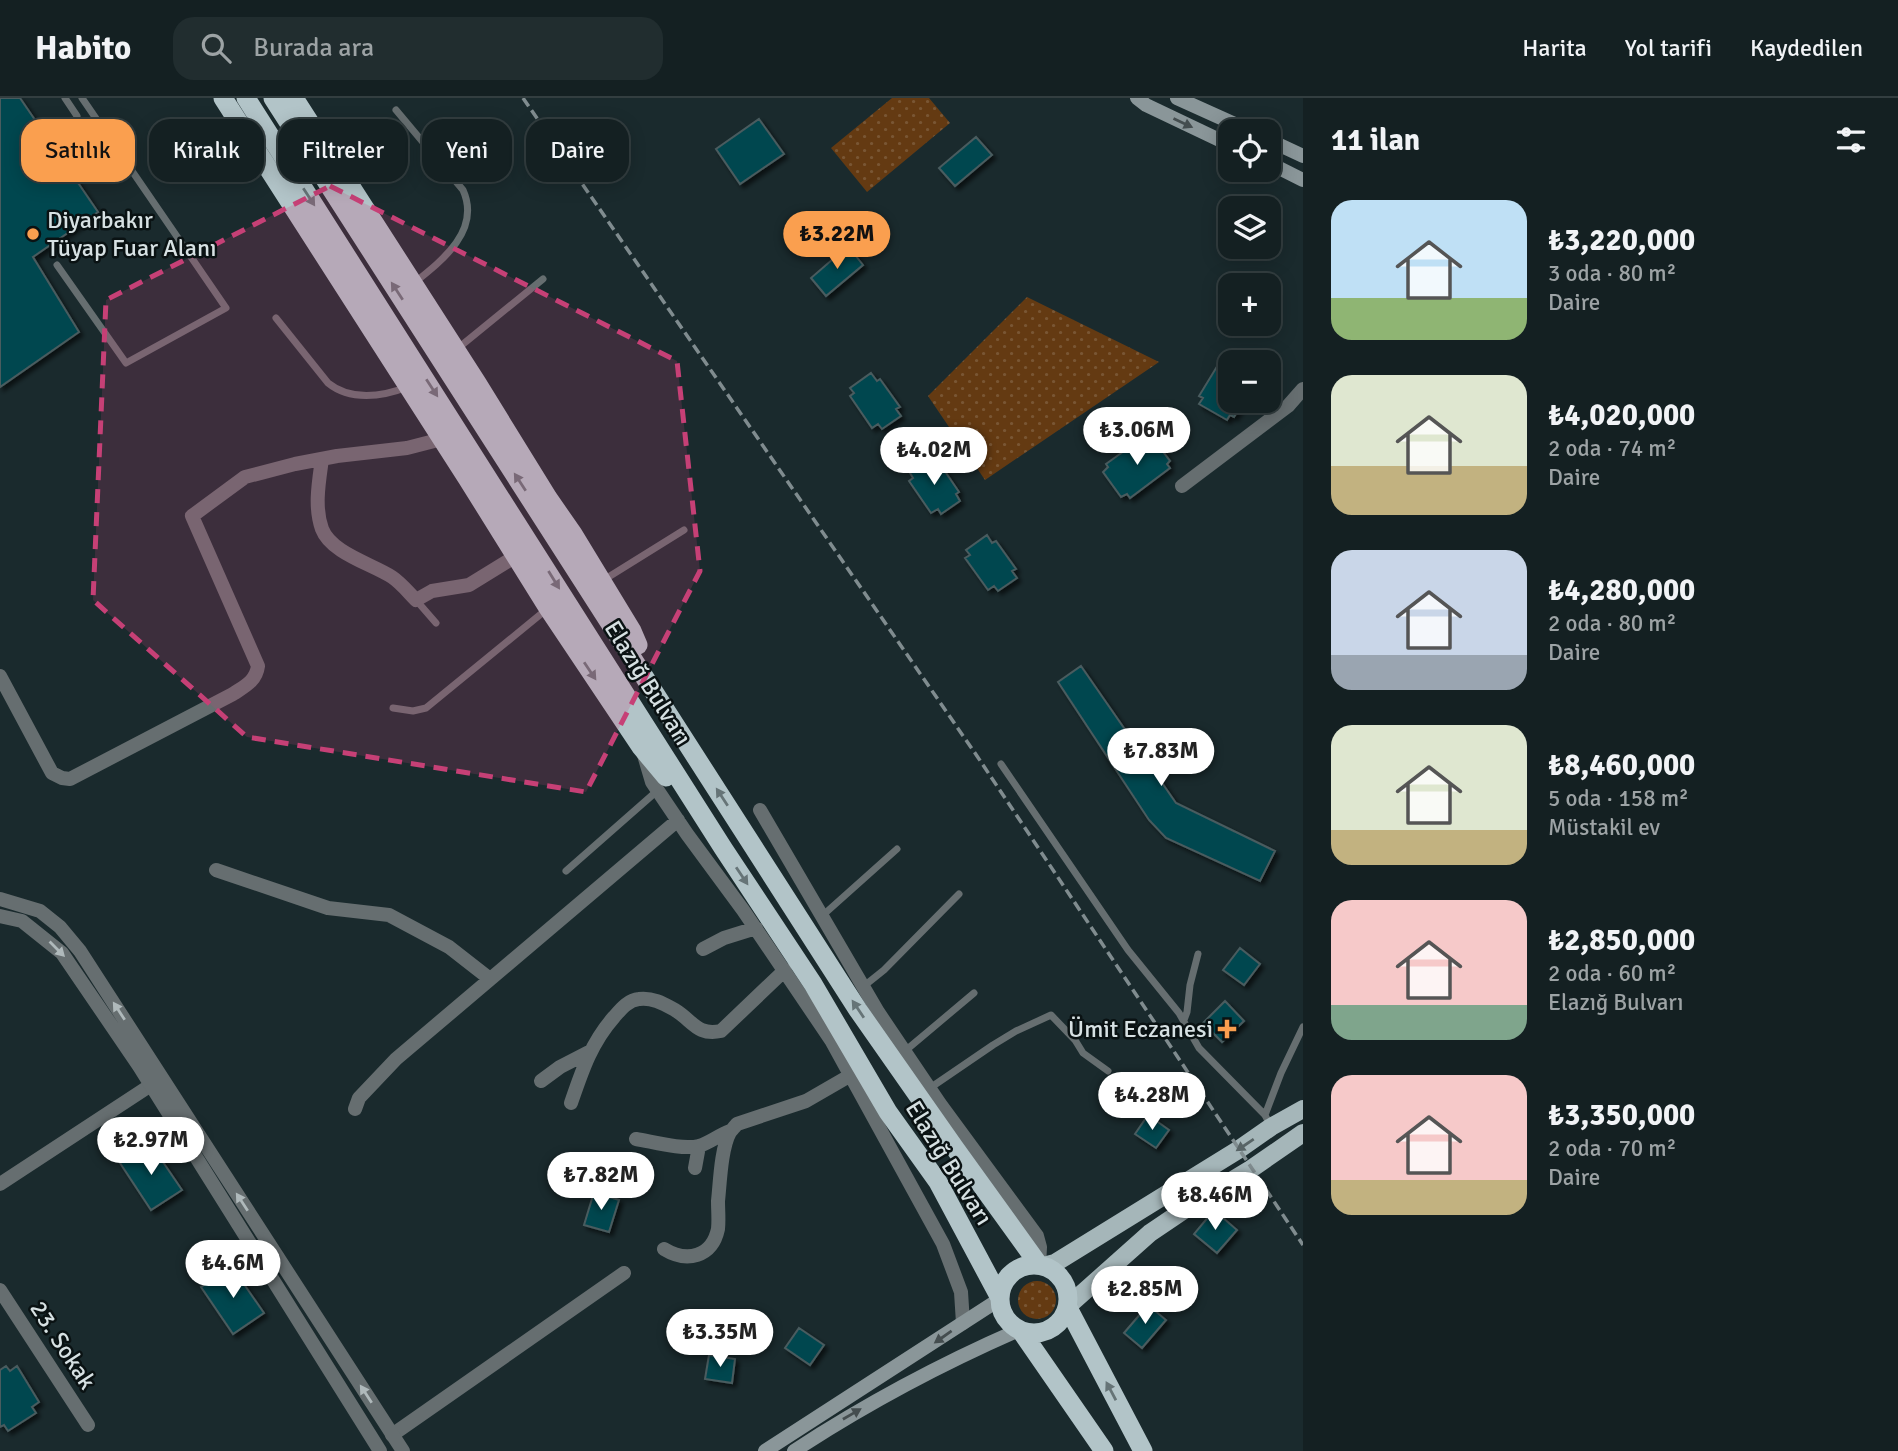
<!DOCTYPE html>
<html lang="tr">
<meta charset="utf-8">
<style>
:root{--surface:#142022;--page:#212d2f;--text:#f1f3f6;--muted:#9da3a5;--line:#333e40;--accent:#fa9f4f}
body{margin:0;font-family:Signika,sans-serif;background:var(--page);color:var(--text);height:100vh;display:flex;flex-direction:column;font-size:26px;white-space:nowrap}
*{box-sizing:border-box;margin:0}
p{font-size:23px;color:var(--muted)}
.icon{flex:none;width:38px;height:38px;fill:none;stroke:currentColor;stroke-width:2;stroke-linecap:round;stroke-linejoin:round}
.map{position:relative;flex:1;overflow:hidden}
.side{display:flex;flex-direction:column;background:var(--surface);width:595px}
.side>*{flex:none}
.top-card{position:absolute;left:21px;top:21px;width:665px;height:63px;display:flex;gap:14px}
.buttons{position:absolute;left:1218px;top:21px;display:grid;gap:14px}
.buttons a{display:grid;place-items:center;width:63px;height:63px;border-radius:14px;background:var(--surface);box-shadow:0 4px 18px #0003,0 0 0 2px var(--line);font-size:35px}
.price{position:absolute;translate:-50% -60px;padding:0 16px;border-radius:24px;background:#fff;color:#222;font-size:23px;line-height:46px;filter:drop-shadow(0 2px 4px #0008)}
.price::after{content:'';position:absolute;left:50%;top:42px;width:21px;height:16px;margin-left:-10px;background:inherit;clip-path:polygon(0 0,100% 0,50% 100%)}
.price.active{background:var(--accent);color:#111}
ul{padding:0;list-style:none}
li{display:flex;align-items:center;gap:21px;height:175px;padding:0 28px}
li span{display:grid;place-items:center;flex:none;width:196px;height:140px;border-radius:21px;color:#555}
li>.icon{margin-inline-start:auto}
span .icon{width:84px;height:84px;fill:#fffc;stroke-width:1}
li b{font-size:30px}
h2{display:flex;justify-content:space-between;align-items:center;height:84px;padding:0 28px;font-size:30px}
.pill{padding:0 24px;border-radius:21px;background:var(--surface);box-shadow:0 4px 18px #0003,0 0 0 2px var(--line);font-size:24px;line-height:63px}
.pill.active{background:var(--accent);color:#111}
header{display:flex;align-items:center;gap:42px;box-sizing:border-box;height:98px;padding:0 35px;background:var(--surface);border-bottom:2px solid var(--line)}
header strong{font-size:33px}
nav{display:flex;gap:38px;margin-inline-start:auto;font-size:24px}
.search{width:490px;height:63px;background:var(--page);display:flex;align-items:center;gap:18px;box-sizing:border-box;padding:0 24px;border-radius:21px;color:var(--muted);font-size:26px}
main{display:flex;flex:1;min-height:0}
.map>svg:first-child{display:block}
.grass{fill:url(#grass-dots)}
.building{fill:#034750;stroke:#4a5c5f;stroke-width:2;filter:url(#shadow)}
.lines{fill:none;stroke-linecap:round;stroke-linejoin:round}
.service{stroke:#666e70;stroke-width:7}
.minor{stroke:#666e70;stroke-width:14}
.tertiary{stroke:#666e70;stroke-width:14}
.secondary{stroke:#8a9699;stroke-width:14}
.primary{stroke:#a5b6b9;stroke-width:18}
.trunk{stroke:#b2c4c8;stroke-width:19}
.rail{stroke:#808c8f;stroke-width:3.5;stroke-dasharray:10 5;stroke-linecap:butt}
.oneway{fill:#444d4f}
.oneway2{fill:#667477}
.oneway3{fill:#afb9bb}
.oneway4{fill:#586466}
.marked{fill:#c64076;fill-opacity:0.2;stroke:#c64076;stroke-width:5;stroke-dasharray:14 9;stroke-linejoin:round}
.poi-dot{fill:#fa9f4f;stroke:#0a1213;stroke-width:2.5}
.labels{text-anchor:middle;stroke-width:5;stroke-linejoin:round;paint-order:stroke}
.poi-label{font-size:24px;fill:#d7e1e3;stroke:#0a1213;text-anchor:start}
.street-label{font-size:24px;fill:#d7e1e3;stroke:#0a1213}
</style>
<header>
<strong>Habito</strong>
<div class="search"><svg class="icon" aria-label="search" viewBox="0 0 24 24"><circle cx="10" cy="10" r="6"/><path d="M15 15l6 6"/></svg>Burada ara</div>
<nav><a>Harita</a><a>Yol tarifi</a><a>Kaydedilen</a></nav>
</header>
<main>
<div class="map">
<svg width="1303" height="1353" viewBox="0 0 1303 1353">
<defs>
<pattern id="grass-dots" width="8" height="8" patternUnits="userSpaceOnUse" patternTransform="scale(1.75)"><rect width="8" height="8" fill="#643a12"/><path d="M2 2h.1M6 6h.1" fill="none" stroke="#795634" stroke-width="1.8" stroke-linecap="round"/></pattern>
<filter id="shadow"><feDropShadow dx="3.5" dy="3.5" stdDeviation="2" flood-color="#0009"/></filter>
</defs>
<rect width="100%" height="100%" fill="#1a2a2d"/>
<path class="grass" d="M892,0H929L950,25L867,94L831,50Z
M1027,199L1159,264L985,382L928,298Z
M1018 1202a19 19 0 1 1 38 0a19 19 0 1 1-38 0Z"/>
<path class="building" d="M0,0H20L98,114L33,159L79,234L0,289Z
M759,21L784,56L740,86L716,51Z
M976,39L992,57L955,88L939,70Z
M848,148L863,167L826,198L811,180Z
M1231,254L1248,264H1230V303H1244L1234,319L1230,317L1227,322L1199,306L1203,300L1199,298L1224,257L1228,259Z
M871,275L877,283L880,281L900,309L896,311L901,318L882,331L878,326L872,330L850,298L854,295L850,290Z
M1145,338L1147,342L1152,339L1170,363L1167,366L1170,370L1130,400L1127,396L1121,399L1103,374L1108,369L1106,366Z
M931,360L936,368L940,366L959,394L956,396L960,403L941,416L938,411L931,415L909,383L913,380L910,375Z
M987,437L992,445L996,443L1016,471L1012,473L1017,480L998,493L994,488L988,492L965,460L970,457L966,452Z
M1081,568L1176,705L1275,753L1260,783L1166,740L1149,722L1058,584Z
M1240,850L1260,866L1244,887L1223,872Z
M1225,903L1244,923L1222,944L1203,925Z
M1148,1017L1169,1032L1156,1050L1135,1036Z
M150,1045L182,1092L151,1112L120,1065Z
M594,1094L619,1102L609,1134L584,1127Z
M1214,1112L1237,1132L1217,1155L1194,1136Z
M232,1169L264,1215L233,1236L201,1189Z
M1148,1207L1166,1222L1142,1250L1124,1235Z
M799,1230L824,1247L810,1267L785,1250Z
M709,1257L735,1261L732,1285L705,1281Z
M6,1268L10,1273L17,1268L39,1304L32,1309L36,1315L8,1333L4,1327L0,1329V1272Z"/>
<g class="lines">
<path class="service" d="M65,0L77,18
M396,12L463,92C481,132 443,162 414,185
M57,167L126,265L226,210L82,0
M276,220L328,285C350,303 382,299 407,289
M457,251L543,181
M602,483L684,432
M416,502L436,525
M393,610L413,613L426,610L547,511
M1001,666L1128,852L1179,915L1199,950L1265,1017L1271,1029
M566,773L657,693
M822,818L897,751
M864,888L884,872L959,796
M1184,922L1187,914L1190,887L1198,856
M905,953L974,895
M930,990L993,947L1016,933L1051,917L1075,942L1083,955L1108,973
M1265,1017L1281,975L1303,929"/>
<path class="minor" d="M322,361C319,383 314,409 322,431C331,455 372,466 392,479C401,485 408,494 416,502L432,493L469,487L516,458
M1182,388L1288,308L1303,291
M0,578L52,675L62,680L70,681L233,596C245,588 256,583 258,568L192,418L245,379L295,366L337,358L407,350L442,341
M644,657L652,684L687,736L743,812L831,942L943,1146L961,1194L963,1225
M760,712L878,914L940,1006L1037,1138L1040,1149L1039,1167
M216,772L328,810L389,817L449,849L490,881
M703,851L724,840L756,830
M541,983L560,969L591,953
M571,1005C582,973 591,945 614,919C621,911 628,902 639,901C652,899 664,906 675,912C693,923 697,938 721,933L785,872
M355,1011L359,1000L396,961L678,722
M636,1041C654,1044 682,1052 699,1048C709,1045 719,1037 730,1033
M695,1070L699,1048
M0,1086L151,987
M664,1151C687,1165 712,1159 718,1131C719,1122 718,1112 718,1103C720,1085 721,1050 730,1034C731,1033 736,1027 737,1026L806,1003L851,977
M0,1192L88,1327
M392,1337L624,1175"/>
<path class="tertiary" d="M0,801L40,813L60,829L80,853L403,1353
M0,818L22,823L62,855L139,968L380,1353"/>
<path class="secondary" d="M1137,0L1146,7L1230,47
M1177,0L1250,33
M1269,42L1303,58
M1269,65L1303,82
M765,1353L1000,1201
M794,1353C866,1306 941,1266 1019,1232"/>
<path class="primary" d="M1043,1168L1055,1165L1238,1052L1271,1029L1303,1011
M1068,1208L1150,1135L1190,1108L1251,1071L1303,1035"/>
<path class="trunk" d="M223,0L467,380L548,510L641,649L666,679
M246,0L723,750L813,886L888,1014L938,1084L1000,1200
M273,0L858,912L954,1049L1039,1167
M294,0L477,285L548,400L573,436L632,533L638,547
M1000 1201a34 34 0 1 1 68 0a34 34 0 1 1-68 0Z
M1068,1210L1143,1353
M1021,1233L1104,1353"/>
<path class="rail" d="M523,0L977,658L1303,1147"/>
</g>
<defs><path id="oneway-solid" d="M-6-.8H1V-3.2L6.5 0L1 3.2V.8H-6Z" transform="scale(1.75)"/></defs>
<g class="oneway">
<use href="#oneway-solid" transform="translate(1183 25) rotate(25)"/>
<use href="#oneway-solid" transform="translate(943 1239) rotate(145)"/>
<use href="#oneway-solid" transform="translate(852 1316) rotate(-30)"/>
</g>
<g class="oneway2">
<use href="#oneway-solid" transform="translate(309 99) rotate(57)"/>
<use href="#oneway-solid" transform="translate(397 193) rotate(-123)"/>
<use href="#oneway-solid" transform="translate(432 290) rotate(57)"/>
<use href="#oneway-solid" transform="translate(520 384) rotate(-123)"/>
<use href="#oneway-solid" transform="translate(554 482) rotate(58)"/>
<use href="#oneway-solid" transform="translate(590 573) rotate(56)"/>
<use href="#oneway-solid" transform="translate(722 699) rotate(-123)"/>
<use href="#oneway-solid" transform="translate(742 778) rotate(56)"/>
<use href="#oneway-solid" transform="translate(858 911) rotate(-124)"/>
<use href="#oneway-solid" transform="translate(1111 1293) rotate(-118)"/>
</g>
<g class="oneway3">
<use href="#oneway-solid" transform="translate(57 851) rotate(45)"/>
<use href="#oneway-solid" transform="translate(119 913) rotate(-123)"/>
<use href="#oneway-solid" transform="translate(242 1104) rotate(-123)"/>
<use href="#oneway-solid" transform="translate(366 1296) rotate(-123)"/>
</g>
<use class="oneway4" href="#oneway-solid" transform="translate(1245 1047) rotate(146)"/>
<path class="marked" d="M330,88L677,263L700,473L586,694L247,639L93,502L106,202Z"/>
<g class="poi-dot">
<circle cx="33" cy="136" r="7"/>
<path d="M1223.5 920.5h7v7h7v7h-7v7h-7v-7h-7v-7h7z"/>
</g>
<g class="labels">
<g class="poi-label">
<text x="47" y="130">Diyarbakır<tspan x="47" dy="28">Tüyap Fuar Alanı</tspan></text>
<text x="1213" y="939" text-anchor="end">Ümit Eczanesi</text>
</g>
<g class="street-label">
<text transform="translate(648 585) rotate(58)" y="8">Elazığ Bulvarı</text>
<text transform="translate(949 1065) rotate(58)" y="8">Elazığ Bulvarı</text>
<text transform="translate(63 1247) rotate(57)" y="8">23. Sokak</text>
</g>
</g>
</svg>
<div class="buttons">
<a><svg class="icon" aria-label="locate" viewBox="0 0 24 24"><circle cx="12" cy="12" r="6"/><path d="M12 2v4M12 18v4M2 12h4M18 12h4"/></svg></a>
<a><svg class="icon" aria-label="layers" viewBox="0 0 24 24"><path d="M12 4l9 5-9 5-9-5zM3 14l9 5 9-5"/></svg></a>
<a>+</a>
<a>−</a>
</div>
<b class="price active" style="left:837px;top:173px">₺3.22M</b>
<b class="price" style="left:1137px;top:369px">₺3.06M</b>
<b class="price" style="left:934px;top:389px">₺4.02M</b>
<b class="price" style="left:1161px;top:690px">₺7.83M</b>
<b class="price" style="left:1152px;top:1034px">₺4.28M</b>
<b class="price" style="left:151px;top:1079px">₺2.97M</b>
<b class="price" style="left:601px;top:1114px">₺7.82M</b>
<b class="price" style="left:1215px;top:1134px">₺8.46M</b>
<b class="price" style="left:233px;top:1202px">₺4.6M</b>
<b class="price" style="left:1145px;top:1228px">₺2.85M</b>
<b class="price" style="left:720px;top:1271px">₺3.35M</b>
<div class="top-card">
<a class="pill active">Satılık</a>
<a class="pill">Kiralık</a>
<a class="pill">Filtreler</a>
<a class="pill">Yeni</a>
<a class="pill">Daire</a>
</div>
</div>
<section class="side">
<h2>11 ilan<svg class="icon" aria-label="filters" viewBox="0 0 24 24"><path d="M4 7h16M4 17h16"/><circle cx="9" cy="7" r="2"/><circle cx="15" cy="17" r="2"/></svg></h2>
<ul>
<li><span style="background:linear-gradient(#bfe0f5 70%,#8fb573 0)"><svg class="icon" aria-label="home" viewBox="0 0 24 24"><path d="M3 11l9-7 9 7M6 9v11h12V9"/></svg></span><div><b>₺3,220,000</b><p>3 oda · 80 m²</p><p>Daire</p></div></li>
<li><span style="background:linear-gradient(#dfe7d0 65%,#c2b280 0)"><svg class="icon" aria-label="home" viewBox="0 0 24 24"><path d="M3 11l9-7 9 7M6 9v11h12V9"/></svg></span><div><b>₺4,020,000</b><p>2 oda · 74 m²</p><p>Daire</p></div></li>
<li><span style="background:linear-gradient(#c9d6e8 75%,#9aa5b1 0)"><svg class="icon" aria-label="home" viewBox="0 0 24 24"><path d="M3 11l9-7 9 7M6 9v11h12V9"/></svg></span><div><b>₺4,280,000</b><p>2 oda · 80 m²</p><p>Daire</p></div></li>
<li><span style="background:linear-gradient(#dfe7d0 75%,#c2b280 0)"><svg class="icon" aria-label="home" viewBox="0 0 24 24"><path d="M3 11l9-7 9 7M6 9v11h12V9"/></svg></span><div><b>₺8,460,000</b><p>5 oda · 158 m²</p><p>Müstakil ev</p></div></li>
<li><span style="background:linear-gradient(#f6c9c9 75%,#7fa58c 0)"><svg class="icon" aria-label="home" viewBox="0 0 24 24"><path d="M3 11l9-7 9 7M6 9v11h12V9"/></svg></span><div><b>₺2,850,000</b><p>2 oda · 60 m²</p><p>Elazığ Bulvarı</p></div></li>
<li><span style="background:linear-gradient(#f6c9c9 75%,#c2b280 0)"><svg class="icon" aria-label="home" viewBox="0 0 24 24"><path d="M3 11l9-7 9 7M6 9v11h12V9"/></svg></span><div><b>₺3,350,000</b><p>2 oda · 70 m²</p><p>Daire</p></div></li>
</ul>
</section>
</main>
